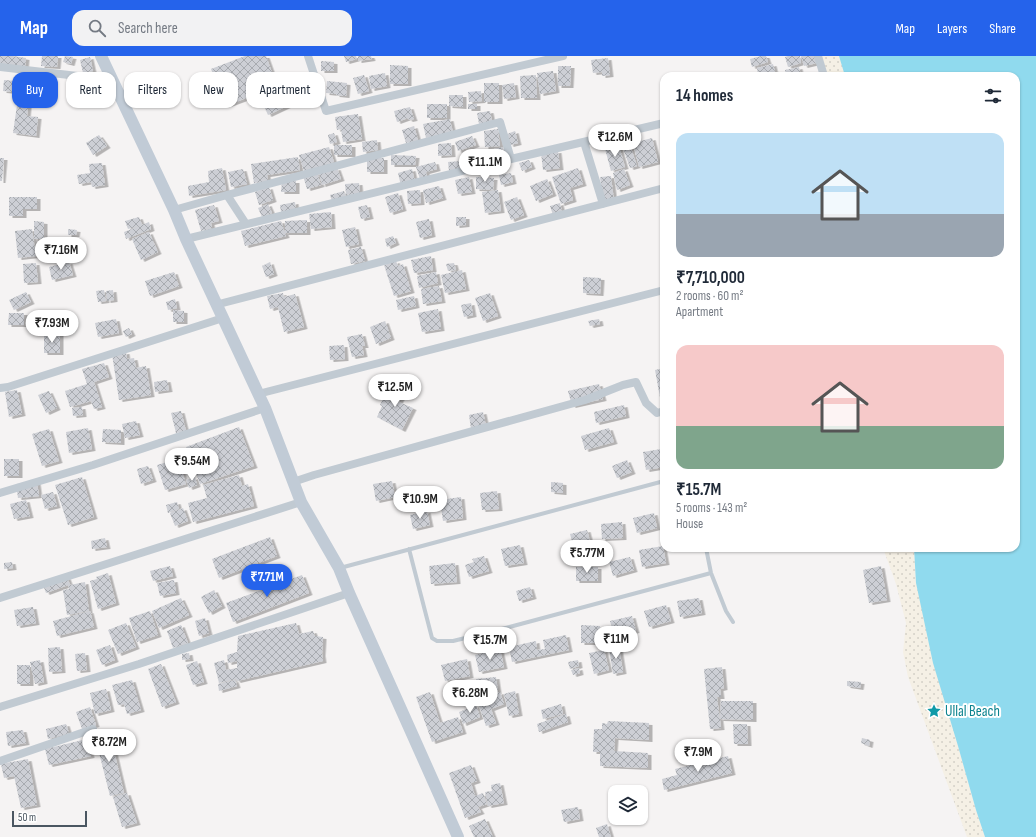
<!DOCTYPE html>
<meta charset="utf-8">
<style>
:root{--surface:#fff;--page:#f2f2f3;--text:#1f2937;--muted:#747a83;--accent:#2563eb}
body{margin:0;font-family:"Sofia Sans Condensed",sans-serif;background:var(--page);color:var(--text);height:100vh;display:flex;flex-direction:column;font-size:15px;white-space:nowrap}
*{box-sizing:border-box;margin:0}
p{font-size:13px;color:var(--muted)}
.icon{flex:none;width:22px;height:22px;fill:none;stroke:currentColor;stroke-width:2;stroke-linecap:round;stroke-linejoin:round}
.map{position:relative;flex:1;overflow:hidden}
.details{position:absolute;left:660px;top:16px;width:360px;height:480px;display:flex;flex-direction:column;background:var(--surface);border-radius:12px;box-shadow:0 1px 3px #0004}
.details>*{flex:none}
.banner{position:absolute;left:12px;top:16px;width:380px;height:36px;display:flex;gap:8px}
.buttons{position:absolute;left:608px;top:729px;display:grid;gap:8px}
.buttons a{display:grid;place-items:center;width:40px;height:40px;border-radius:8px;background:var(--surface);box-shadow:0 1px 3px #0004;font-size:20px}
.scale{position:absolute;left:12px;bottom:10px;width:75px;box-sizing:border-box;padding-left:4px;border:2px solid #4a5661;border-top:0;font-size:11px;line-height:14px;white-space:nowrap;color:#4a5661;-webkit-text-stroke:3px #fff;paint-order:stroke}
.price{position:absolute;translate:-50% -34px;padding:0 9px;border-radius:14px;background:#fff;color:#222;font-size:13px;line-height:26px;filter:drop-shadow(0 1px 2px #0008)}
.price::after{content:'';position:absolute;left:50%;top:24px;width:12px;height:9px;margin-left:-6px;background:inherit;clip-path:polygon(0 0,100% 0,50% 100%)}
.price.active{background:var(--accent);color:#fff}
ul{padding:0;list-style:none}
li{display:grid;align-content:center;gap:8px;height:212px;padding:0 16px}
li span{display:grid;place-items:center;height:124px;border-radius:12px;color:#555}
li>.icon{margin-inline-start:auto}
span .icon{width:72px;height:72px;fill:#fffc;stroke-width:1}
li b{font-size:17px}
h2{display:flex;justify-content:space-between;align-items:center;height:48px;padding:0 16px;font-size:17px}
.chip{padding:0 14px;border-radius:12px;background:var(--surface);box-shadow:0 1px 3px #0004;font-size:14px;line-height:36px}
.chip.active{background:var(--accent);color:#fff}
header{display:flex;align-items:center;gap:24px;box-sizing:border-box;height:56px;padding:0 20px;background:var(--accent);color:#fff}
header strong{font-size:19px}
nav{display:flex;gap:22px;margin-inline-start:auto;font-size:14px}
.search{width:280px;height:36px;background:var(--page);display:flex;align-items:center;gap:10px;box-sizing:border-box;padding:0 14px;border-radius:12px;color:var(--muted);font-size:15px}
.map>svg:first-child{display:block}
.sand{fill:url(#sand-dots)}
.water{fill:#90daee}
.building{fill:url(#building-cross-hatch);filter:url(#shadow)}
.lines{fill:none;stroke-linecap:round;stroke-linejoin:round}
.lane{stroke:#c1cad2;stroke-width:4}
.street{stroke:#c1cad2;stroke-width:8}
.secondary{stroke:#c1cbd6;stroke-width:12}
.labels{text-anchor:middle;stroke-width:4;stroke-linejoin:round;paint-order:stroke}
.culture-label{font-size:15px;fill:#0d838f;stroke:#fff;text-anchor:start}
</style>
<header>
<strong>Map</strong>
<div class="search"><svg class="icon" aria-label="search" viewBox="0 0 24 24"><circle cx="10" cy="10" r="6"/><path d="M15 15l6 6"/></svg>Search here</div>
<nav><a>Map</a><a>Layers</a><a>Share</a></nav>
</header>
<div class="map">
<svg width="1036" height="781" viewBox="0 0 1036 781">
<defs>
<pattern id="sand-dots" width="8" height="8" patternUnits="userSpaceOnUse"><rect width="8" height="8" fill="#f5f0e5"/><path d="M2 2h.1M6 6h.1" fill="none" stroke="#d4d0c7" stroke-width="1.8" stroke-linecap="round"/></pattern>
<pattern id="building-cross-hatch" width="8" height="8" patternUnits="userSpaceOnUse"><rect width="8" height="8" fill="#cdcfd5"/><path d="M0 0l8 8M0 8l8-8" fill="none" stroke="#a8abb0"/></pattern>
<filter id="shadow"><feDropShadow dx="3.5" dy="2" stdDeviation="0" flood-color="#0004"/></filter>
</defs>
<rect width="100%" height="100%" fill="#f5f3f3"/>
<path class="sand" d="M820,0H848L853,20H825Z
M883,492H914L916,527L958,690L976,754L985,781H967L908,621L903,596L906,567L896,528Z"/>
<path class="water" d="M839,0H1036V781H985L976,754L958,690L933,607L916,527L914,492H1016V20H845Z"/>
<path class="building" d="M0,0H13L12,9L0,8Z
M13,0L26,2L25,12L12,11Z
M42,0H58L57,11L41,10Z
M65,0L73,1L71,8L63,6Z
M245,0H266L275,25L268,27L271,33L225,50L211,13Z
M344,0H356L357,3L346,6Z
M358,0H371L372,3L358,5Z
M761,0H766L768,6L752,11L750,3Z
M788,0H800L801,7L788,11L785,1Z
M801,0H816L817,7L804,10Z
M90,1L93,15L83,17L80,4Z
M608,2L610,19L602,20V16L593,17L591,4Z
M321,5L334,6V15H321Z
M773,8L776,20H758L757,12Z
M390,9L408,10V28H390Z
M558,10H571L570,30H558Z
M799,11L801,20H786L785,14Z
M553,15L556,35L540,38L537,17Z
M385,17L387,30L371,33L369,20Z
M364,19L369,35L358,38L353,22Z
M536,19L537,42H521L520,20Z
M4,24L27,26L26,37L3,35Z
M327,25L347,27L346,40L336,39V38L326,37Z
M296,26L304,42L268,59L261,44Z
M484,27H499V46H484Z
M514,27L516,41L504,43L502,29Z
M481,35L482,45L469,46L468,36Z
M449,39H463V51L449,50Z
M427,48H447V62H427Z
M468,48H477V53H468Z
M17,49L28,50L27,60L38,61L36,80L13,77Z
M410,51L414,63L409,64L408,62L397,66L394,55Z
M490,55L492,65L479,68L477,57Z
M358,58L362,83L343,86L341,73L337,74L335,61Z
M450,63L453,77L426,82L423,68Z
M414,70L418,84L406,87L402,74Z
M498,73L500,90L485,91L484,75Z
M515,75L518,87L510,89L507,78Z
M334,77L337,86L330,88L328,79Z
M99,79L107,90L93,99L86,87Z
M472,80L476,89L458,95L455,86Z
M652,82L658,106L639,111L633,87Z
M377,84L378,94L363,96L362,86Z
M451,87L452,99L438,100V88Z
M334,89H352V99H334Z
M630,89L637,110L630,112L623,92Z
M619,90L625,111L611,115L605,93Z
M329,91L334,106L304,115L299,99Z
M503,91L505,102L487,105L485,95Z
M558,95L560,112L543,114L541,97Z
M391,99L416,100L415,109H391Z
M298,101L300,114L267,119L268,125L254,127L251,108Z
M0,102H4L2,125H0Z
M367,102H384V116H367Z
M529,104L532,111L522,115L519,107Z
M462,105V114L449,115L448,106Z
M435,106L437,113L426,116L427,121L420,123L416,111Z
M102,107L105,129L92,131L91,126L79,128L77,119L90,117L89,108Z
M222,112L226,134L189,140L188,130L209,126L208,115Z
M337,112L341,123L322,129L319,117Z
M578,112L583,128L570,132L573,144L561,148L552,121Z
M243,113L247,128L231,131L228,116Z
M412,113L415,126L401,130L398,117Z
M624,113L630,129L617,134L613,117Z
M317,116L321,129L307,133L303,120Z
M511,117L513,126L501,129L499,119Z
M611,120L614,145L603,146L600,121Z
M469,121L472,136L458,138L455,124Z
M476,121L494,122L493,134L476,133Z
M547,123L553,138L536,145L530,130Z
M282,125H296V136H281Z
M359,127L360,138L346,139L345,128Z
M439,130L443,142L426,147L423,134Z
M269,131L273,144L259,149L255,136Z
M420,134L421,147L408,148L407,135Z
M498,134L501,155L485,157L482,136Z
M344,135L346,141L332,145L330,139Z
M398,137L403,153L390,157L385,141Z
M9,141H37V153H23V160H9Z
M517,141L524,159L511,164L504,146Z
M295,146L296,154L281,156L280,149Z
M560,147L562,156L553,159L550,150Z
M268,148L272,157L262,161L258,152Z
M214,149L219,165L211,167L212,172L201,175L195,154Z
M367,149L370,161L361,163L358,151Z
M331,156L332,171L311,173L309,158Z
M139,161L142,169L128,173L125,165Z
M456,161H466V169L456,170Z
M429,163L432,179L420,182L416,166Z
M307,164V177H285V165Z
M34,165L44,166V183H34Z
M281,165L286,180L245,190L241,175Z
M149,166L151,173L126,183L124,176Z
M355,171L359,188L346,191L342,174Z
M32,173L36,200L18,202L15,175Z
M68,173L77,174L76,179H68Z
M149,176L158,196L141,204L132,183Z
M393,180L396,187L387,191L385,183Z
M79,183L81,191L73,193L72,185Z
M361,191L365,205L351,208L348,194Z
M431,200L433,214L414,217L411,204Z
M396,205L398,210L403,208L411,235L394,240L384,209Z
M69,206L73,219L52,224L49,211Z
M270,206L274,218L266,221L262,210Z
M36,207L38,226L24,227L23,208Z
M454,207L456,214L448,215L446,208Z
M462,214L466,233L445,237L441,219Z
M174,216L179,230L150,240L145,225Z
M436,216L438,227L419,232L417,220Z
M583,221L601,222L600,238L583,237Z
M439,230L442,245L423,248L421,233Z
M104,234L106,245L98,246L96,235Z
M113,234L114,244L107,245L106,235Z
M26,236L31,246L14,254L9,244Z
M283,237L284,241L295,238L304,271L284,276L278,251L270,253L267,240Z
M490,237L498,260L483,265L475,242Z
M414,240L416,250L398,254L396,244Z
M175,243L177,252L168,254L166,246Z
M471,247L473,259L464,261L461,249Z
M438,253L441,273L422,276L418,257Z
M173,254L184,255V266H173Z
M9,257H24V269H8Z
M116,263L119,277L98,281L95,267Z
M599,263L600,268L590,270L588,265Z
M385,265L391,282L376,288L370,271Z
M129,272L132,278L126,281L123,275Z
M44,278H60V297H44Z
M362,278L365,290H362L364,299L352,301L347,281Z
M344,289L345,303L330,304L329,290Z
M126,296L127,303L134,302L136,312L146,310L151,339L119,344L112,298Z
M104,307L109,321L94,326L102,351L94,353L91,345L70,351L65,335L87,328L82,313Z
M664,312V351L662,352L655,314Z
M167,324L169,334L155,336L154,326Z
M397,326L407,330L399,346L413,352L402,374L377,361L382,350L380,349L385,339L390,341Z
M599,328L603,343L572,350L568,335Z
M17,334L22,358L9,361L5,336Z
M49,335L57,352L46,357L38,339Z
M624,349L626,360L596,367L594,356Z
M82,351L83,359L73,360L72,352Z
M181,355L186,375L176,377L171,357Z
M483,356L486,370L471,373L469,359Z
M136,365L140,379L125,382L122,368Z
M239,371L254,410L200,428L186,391Z
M88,372L92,393L69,397L66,376Z
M609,372L614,386L585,394L581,380Z
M49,373L59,405L42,410L32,378Z
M103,373L121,374V387L102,386Z
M661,393L664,411L646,414L643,396Z
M4,403H19V420H4Z
M178,403L186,428L165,434L157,409Z
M627,404L632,416L617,422L612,410Z
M148,410L153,424L141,428L137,413Z
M239,419L242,430L248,428L254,450L193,466L188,447L207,442L203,429Z
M82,421L94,461L68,469L55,429Z
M195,421L197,429L189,432L186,424Z
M392,425L395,441L376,445L373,428Z
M37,426L39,440L18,442L16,428Z
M551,426L563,427V437L551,436Z
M497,435L499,453L482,454L480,437Z
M53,436L57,450L45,453L41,439Z
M461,441L463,462L443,465L440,444Z
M26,444L30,460L14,463L10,448Z
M177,446L179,453L168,457L166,449Z
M183,452L188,465L175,470L170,457Z
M427,455L430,469L413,473L410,459Z
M654,457L657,472L637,477L633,462Z
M622,466L623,482L602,483L601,468Z
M587,474L591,489L574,493L570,478Z
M270,481L277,500L219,522L212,503Z
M105,482L107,491L92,493L91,485Z
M520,489L524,507L505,510L501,493Z
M663,490L666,507L642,511L639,494Z
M484,500L489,515L469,521L465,509L474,506L472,503Z
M630,501L634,514L613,520L609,506Z
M12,506L13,512L4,513V507Z
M455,507L457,526L431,528L429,510Z
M170,510L173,520L153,525L150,515Z
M881,510L887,544L869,547L863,514Z
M576,511H598V525H576Z
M108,517L116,547L98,553L90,525L97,523L96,521Z
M302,519L309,537L233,566L226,547Z
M67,521L70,529L85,526L89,555L67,559L63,534L69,533L68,529L46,537L43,529Z
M174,524L176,537L160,540L157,527Z
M530,531L533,541L519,545L516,535Z
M214,534L222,550L209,557L201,541Z
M181,542L189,559L159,572L152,555Z
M699,542L702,557L680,561L677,545Z
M666,549L671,565L649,571L644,555Z
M33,551L36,567L17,570L14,554Z
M90,555L94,571L57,580L53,565Z
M150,555L158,579L137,586L129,562Z
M632,560L636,575L614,580L610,565Z
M205,562L209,577L199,580L195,565Z
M126,567L136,591L118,598L108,574Z
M296,567L299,578L313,575L315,580L323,581L322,598L323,605L237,625L236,623L219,627L214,607L224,604L226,614L237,612V605L228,607L227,599L237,596L238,580Z
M181,569L188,587L173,592L167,575Z
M581,569L600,570L599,587H581Z
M566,579L569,594L512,606L509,591L536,585L537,594L545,593L543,584Z
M110,589L115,604L102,609L96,594Z
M60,591L62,615L49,616L48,592Z
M619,591L623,616L613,618L609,592Z
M500,593L504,611L479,616L475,599Z
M604,594L609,614L594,618L589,597Z
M85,597L87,614L77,615L75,598Z
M189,597L190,603L182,604V598Z
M467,603L470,620L445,625L441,609Z
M40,604L44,626L35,628L30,606Z
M578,604L579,610L570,613L568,606Z
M197,605L204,626L193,629L186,609Z
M161,608L176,646L162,651L148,613Z
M17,609H30V628H17Z
M722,611L724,632L720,633L721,641H717L721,672L710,673L704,613Z
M579,612L580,617L573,619L571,614Z
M496,621L498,636L478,639L476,623Z
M132,624L141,654L127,658L124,648L118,649L112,629Z
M235,624L237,630L219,635L218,628Z
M847,625L861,626L860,632L847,630Z
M106,633L111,654L95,658L90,637Z
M515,635L519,658L509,660L504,638Z
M430,636L440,667L458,661L463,676L432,686L416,641Z
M500,636L504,648L491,653L496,667L486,670L477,644Z
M721,645H753V664L720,663Z
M561,648L563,658L543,663L541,654Z
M476,649L480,661L463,668L459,656Z
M90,651L96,669L82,673L76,656Z
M566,658L568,666L539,676L537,668Z
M608,665L649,667V684L615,682L614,695L648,697V712L600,710V696H593L594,673H602V667L607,668Z
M66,668L69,677L48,683L46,673Z
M733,668H747L748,688H734Z
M23,674L26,687L8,690L6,676Z
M109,674L124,737L110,740L94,677Z
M862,682L870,684L869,690L861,687Z
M87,683L91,700L49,709L45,693Z
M728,700L732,717L664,734L662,723L677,719L675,713Z
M28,703L37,749L21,752L14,720L4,722L1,708Z
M471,709L477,725L471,727L475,740L483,737L487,748L478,751L481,756L465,762L449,717Z
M500,727L504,747L488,750L485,736L492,735L491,729Z
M127,737L137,767L122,771L113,741Z
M578,751L580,763L564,766L561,754Z
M485,763L493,781H474L469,770Z
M607,768L611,781H599L596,772Z"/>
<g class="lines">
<path class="lane" d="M706,492L711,517L726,555L733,566
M409,493L432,582L437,585H453L498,574L711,517
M340,512L664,425"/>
<path class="street" d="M308,0L326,55L563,0
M818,0L824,20
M0,11L112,24
M584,86L603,148
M227,139L246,168
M174,154L227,139L500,66L511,103
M186,183L511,103L664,67
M217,249L219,248L664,132
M0,332L8,331L223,262
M258,338L664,234
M293,426L314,419L585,344L623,329L636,326L646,347L657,357L664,355
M0,437L93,409L265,352
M0,542L301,446
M0,651L139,608L349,537
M0,705L93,673"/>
<path class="secondary" d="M101,0L174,154L186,183L265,352L301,446L339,512L349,537L413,680L458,781"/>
</g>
<defs>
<symbol id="sight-bare" viewBox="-9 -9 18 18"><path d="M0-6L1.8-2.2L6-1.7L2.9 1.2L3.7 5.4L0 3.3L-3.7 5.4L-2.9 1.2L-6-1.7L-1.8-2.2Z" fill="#0f9aa8" stroke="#fff" stroke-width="2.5" paint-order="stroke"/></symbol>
</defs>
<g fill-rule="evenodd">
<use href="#sight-bare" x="924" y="645" width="20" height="20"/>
</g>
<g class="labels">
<g class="culture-label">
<text x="945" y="660">Ullal Beach</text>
</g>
</g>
</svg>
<div class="buttons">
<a><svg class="icon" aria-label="layers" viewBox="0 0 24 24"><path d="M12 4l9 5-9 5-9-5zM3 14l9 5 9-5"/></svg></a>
</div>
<div class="scale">50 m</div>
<b class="price" style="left:615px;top:102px">₹12.6M</b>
<b class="price" style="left:485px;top:127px">₹11.1M</b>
<b class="price" style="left:61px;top:215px">₹7.16M</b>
<b class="price" style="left:52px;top:288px">₹7.93M</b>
<b class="price" style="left:395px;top:352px">₹12.5M</b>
<b class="price" style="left:192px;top:426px">₹9.54M</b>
<b class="price" style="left:420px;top:464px">₹10.9M</b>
<b class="price" style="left:587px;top:518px">₹5.77M</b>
<b class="price active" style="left:267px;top:542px">₹7.71M</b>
<b class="price" style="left:616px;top:604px">₹11M</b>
<b class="price" style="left:490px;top:605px">₹15.7M</b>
<b class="price" style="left:470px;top:658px">₹6.28M</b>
<b class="price" style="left:109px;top:707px">₹8.72M</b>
<b class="price" style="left:698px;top:717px">₹7.9M</b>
<div class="banner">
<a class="chip active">Buy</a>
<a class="chip">Rent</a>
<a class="chip">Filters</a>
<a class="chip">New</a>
<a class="chip">Apartment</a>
</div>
<section class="details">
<h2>14 homes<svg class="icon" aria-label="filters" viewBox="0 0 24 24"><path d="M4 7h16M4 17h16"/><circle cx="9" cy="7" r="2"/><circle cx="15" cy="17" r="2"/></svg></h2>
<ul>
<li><span style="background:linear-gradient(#bfe0f5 65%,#9aa5b1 0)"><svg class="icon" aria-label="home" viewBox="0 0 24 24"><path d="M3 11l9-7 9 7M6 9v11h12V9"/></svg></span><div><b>₹7,710,000</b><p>2 rooms · 60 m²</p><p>Apartment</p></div></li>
<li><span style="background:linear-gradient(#f6c9c9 65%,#7fa58c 0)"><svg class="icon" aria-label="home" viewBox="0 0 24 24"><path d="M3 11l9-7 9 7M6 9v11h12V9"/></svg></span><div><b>₹15.7M</b><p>5 rooms · 143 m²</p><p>House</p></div></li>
</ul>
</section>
</div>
